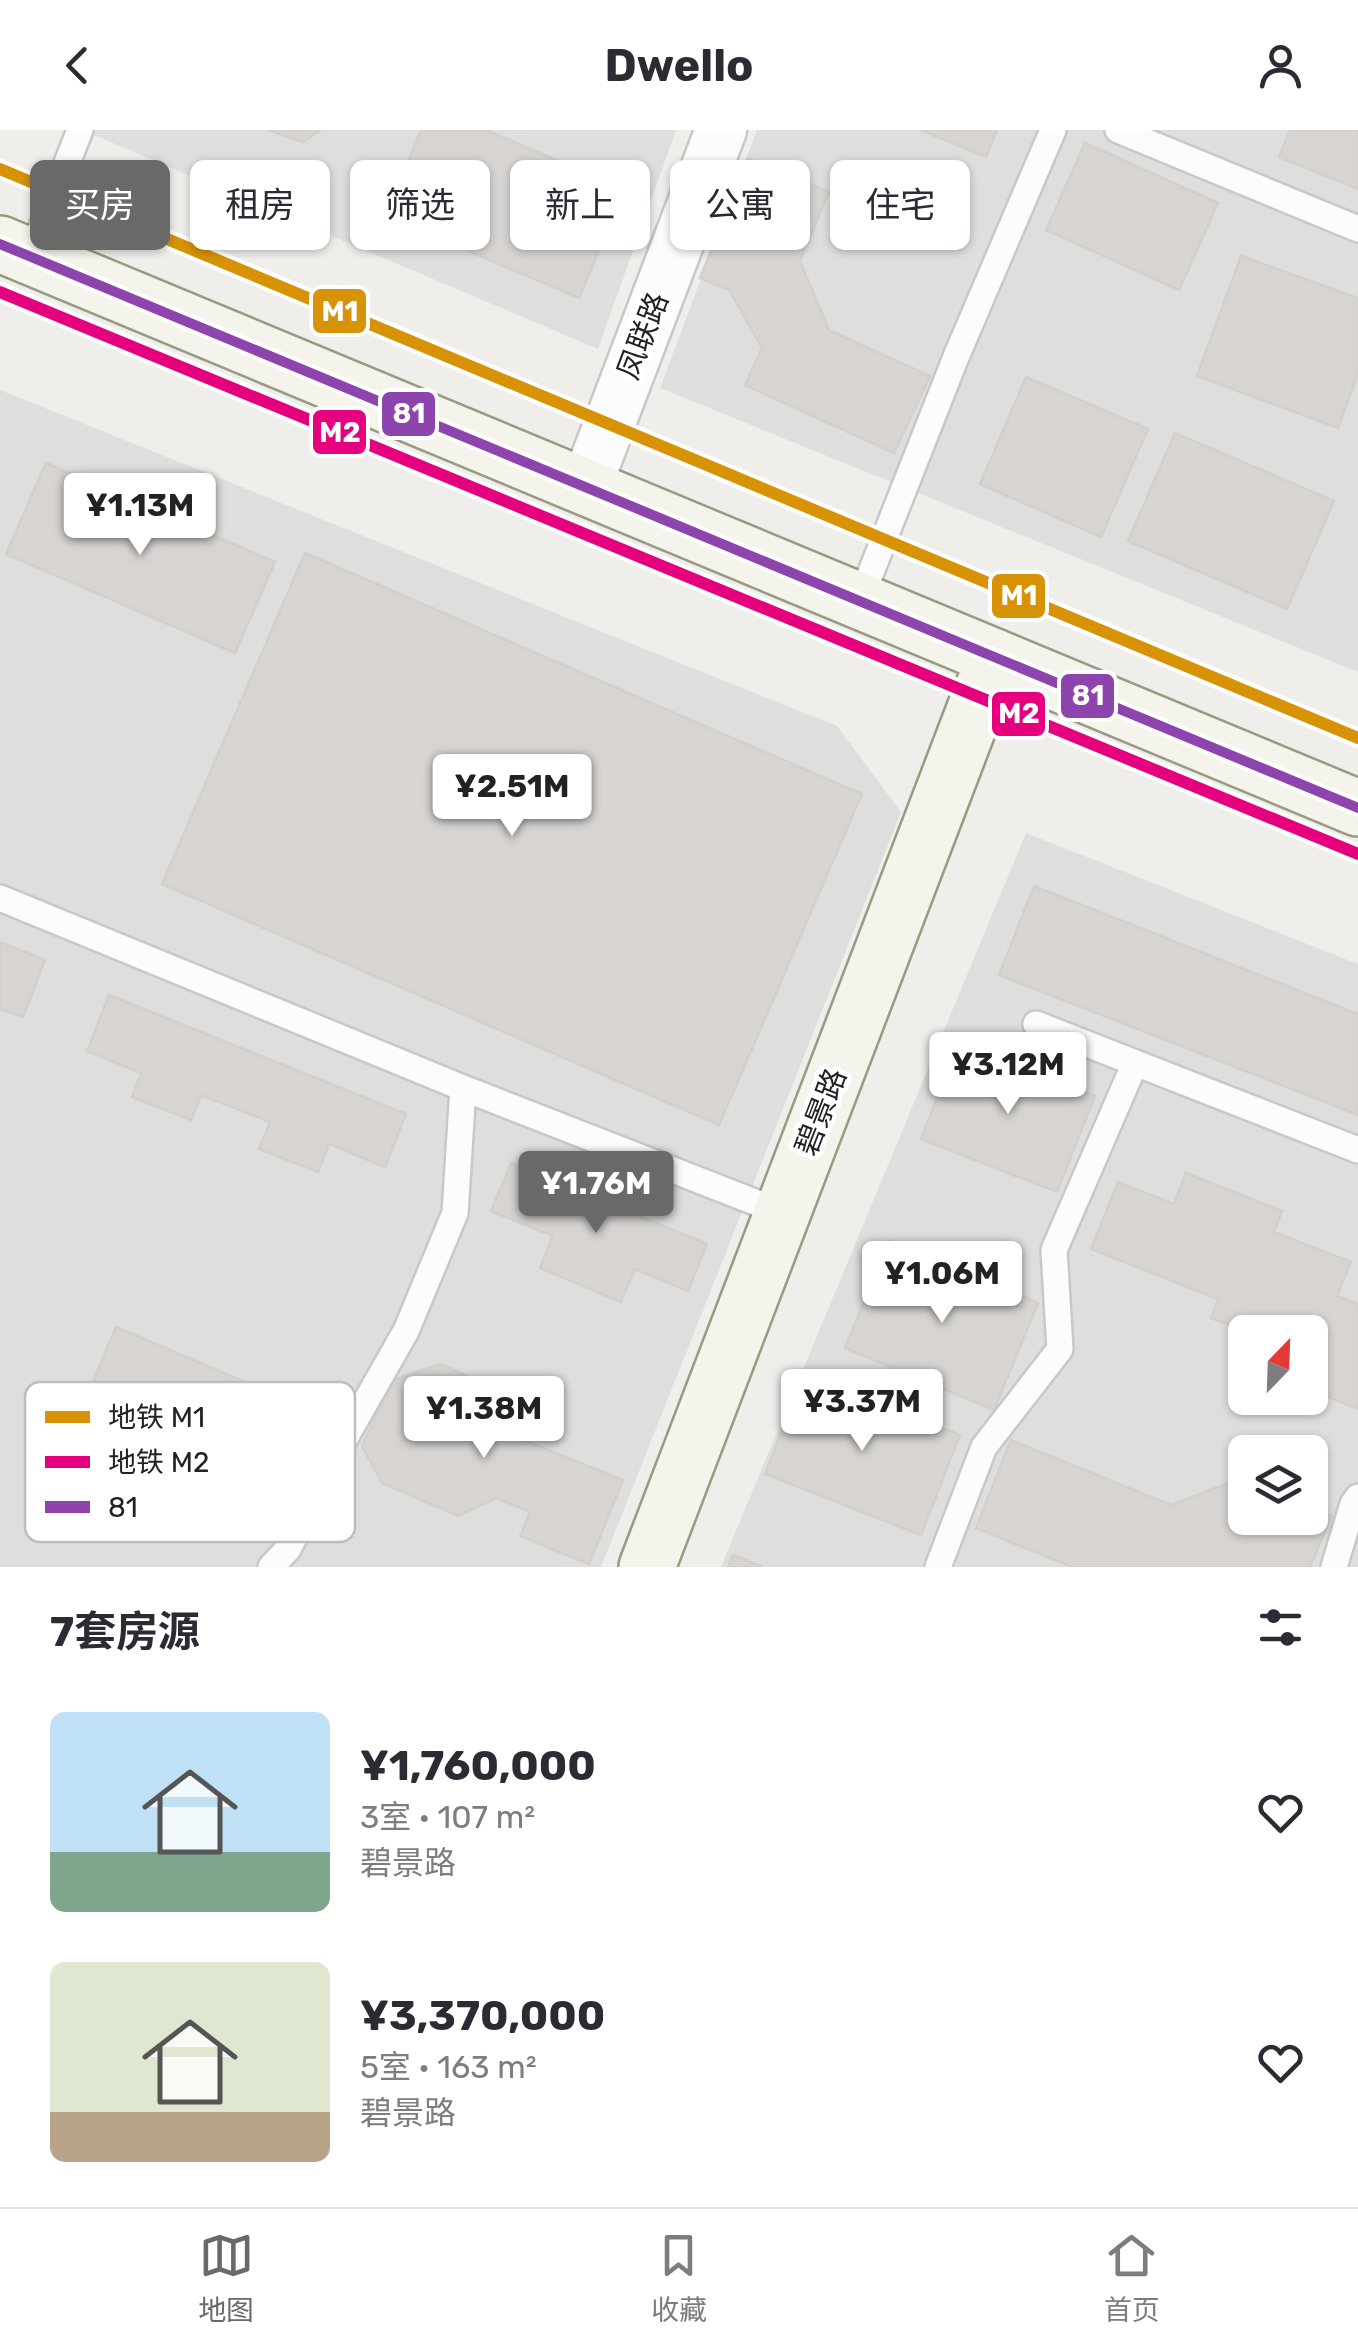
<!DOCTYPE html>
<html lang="zh">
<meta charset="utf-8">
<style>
:root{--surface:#fff;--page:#f2f2f3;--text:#2b2b33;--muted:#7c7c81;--line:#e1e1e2;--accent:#6a6968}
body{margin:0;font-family:Rubik,"Noto Sans SC",sans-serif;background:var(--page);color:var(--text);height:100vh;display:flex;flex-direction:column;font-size:38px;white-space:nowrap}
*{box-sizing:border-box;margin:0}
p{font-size:32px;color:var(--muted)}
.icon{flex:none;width:55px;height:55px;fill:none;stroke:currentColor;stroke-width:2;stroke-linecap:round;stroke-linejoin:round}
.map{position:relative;height:1437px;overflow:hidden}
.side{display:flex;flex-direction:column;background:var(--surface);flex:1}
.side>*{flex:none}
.banner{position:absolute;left:30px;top:30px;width:1300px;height:90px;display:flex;gap:20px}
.needle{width:65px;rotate:23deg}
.fabs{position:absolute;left:1228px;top:1185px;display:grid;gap:20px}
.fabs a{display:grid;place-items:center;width:100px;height:100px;border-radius:15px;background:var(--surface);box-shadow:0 2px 8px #0004;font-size:50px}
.price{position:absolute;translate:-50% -85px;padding:0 22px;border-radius:10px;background:#fff;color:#222;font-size:32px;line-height:65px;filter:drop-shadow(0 2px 5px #0008)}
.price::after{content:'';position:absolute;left:50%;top:60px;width:30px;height:22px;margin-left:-15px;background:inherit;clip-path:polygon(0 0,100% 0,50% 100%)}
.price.selected{background:var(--accent);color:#fff}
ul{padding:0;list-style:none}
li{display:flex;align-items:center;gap:30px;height:250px;padding:0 50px}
li span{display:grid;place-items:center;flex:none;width:280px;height:200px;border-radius:15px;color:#555}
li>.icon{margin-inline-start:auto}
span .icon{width:120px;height:120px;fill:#fffc;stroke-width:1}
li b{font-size:42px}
h2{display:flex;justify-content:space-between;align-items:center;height:120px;padding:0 50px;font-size:42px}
.pill{padding:0 35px;border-radius:15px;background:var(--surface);box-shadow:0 2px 8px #0004;font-size:35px;line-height:90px}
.pill.selected{background:var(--accent);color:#fff}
header{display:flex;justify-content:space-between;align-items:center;height:130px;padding:0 50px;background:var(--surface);font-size:45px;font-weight:700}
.tabs{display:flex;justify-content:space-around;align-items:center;height:140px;border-top:2px solid var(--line);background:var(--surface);font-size:28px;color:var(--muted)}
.tabs a{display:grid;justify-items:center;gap:5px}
.tabs .selected{color:var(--accent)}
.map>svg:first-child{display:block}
.residential{fill:#dfdedc;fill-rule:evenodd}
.building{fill:#d7d4d2;stroke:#d3d0cc;stroke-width:2.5}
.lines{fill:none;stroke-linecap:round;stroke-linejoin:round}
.lane-casing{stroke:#c9c8c7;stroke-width:30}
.street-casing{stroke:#c9c8c7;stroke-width:55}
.secondary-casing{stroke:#999a82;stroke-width:60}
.lane{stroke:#fdfcfc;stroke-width:25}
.street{stroke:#fdfcfc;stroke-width:50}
.secondary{stroke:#f4f4ed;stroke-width:55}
.bus-1-casing{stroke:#fff;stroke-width:18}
.bus-1{stroke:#8e44ad;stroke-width:10}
.metro-1-casing{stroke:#fff;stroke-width:20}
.metro-2-casing{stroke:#fff;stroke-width:20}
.metro-1{stroke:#d79205;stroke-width:12}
.metro-2{stroke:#e5007d;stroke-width:12}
.labels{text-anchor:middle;stroke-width:9;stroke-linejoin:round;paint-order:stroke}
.street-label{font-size:30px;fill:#222;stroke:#fff}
.key{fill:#fff;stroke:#bdbdbd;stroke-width:2.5}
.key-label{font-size:28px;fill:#222}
.line-badge{stroke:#fff;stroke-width:4}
.badge-label{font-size:28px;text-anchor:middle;font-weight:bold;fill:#fff}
</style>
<header><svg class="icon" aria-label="back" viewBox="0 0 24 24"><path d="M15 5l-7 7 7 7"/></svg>Dwello<svg class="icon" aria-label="person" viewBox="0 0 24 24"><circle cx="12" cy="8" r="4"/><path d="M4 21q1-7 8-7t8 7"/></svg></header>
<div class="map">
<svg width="1358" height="1437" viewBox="0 0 1358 1437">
<rect width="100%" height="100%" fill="#f0eeeb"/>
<path class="residential" d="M82,0H676L598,219Z
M757,0H1358V542L660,258Z
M0,260L837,596L901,682L601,1437H0Z
M1026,703L1358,834V1437H721ZM1245,1202H1310V1268H1245ZM1245,1322H1310V1388H1245Z"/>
<path class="building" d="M268,0H320L303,12Z
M421,0H486L625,59L579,168L385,86Z
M921,0H997L986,27Z
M1290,0H1358V59L1279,27Z
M1085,13L1218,73L1179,160L1046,100Z
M748,29L829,62L800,131L829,200L930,246L894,323L745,255L762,218L729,160L700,148Z
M1241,126L1358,168V243L1338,298L1197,246Z
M1026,247L1148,299L1101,407L980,354Z
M1175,303L1334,371L1287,479L1128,411Z
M46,333L275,432L235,523L6,424Z
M305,423L862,664L719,995L162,754Z
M1034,756L1358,884V985L999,845Z
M0,812L45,830L23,887L0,879Z
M109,865L406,984L385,1037L329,1014L318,1042L259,1019L270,992L201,965L191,990L132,967L141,943L87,921Z
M958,912L1095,966L1057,1062L921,1009Z
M511,1033L707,1114L688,1161L635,1139L621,1172L540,1138L553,1106L491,1081Z
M1186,1043L1282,1081L1274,1102L1351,1132L1337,1166L1358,1174V1279L1310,1260V1202H1247L1211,1188L1218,1169L1091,1119L1118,1052L1174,1074Z
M889,1111L1038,1173L994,1280L845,1218Z
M116,1197L257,1257L230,1321L89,1261Z
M441,1234L495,1259L514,1306L623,1350L589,1434L520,1406L530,1382L496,1368L458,1386L382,1353L362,1316L393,1250Z
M804,1244L960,1305L921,1405L765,1344Z
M1011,1310L1171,1375L1242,1348L1245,1350V1388H1310V1377L1332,1386L1310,1437H1072L976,1398Z
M733,1425L763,1437H728Z"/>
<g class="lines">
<defs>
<path id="lane" d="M1118,0L1358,99
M30,127L80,0
M860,470L956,227L1053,0
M0,768L463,958L783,1083
M1036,894L1358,1020
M271,1437L288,1419L349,1301L406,1201L455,1083L463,958
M938,1437L984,1317L1060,1219L1054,1120L1135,933
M1334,1437L1353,1374L1358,1367"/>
<path id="street" d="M586,356L721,0"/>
<path id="secondary" d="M0,114L1358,678
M647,1437L995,527"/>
</defs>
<use href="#lane" class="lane-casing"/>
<use href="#street" class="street-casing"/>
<use href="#secondary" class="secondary-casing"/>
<use href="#lane" class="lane"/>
<use href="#street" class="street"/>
<use href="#secondary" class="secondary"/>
<defs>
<path id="bus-1" d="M0,114L1358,678"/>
</defs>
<use href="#bus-1" class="bus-1-casing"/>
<use href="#bus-1" class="bus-1"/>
<defs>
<path id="metro-1" d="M0,39L1358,608"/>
<path id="metro-2" d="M0,162L1358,724"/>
</defs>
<use href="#metro-1" class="metro-1-casing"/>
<use href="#metro-2" class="metro-2-casing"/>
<use href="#metro-1" class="metro-1"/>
<use href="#metro-2" class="metro-2"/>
</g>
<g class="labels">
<g class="street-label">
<text transform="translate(643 206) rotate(-69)" y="10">凤联路</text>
<text transform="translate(821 982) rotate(-69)" y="10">碧景路</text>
</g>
</g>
<rect x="25" y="1252" width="330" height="160" rx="15" class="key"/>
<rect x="45" y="1281" width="45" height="12" fill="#d79205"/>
<rect x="45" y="1326" width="45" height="12" fill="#e5007d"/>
<rect x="45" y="1371" width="45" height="12" fill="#8e44ad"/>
<g class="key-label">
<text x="108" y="1297">地铁 M1</text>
<text x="108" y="1342">地铁 M2</text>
<text x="108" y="1387">81</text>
</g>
<g class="line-badge">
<rect x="311" y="157" width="57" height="48" rx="10" fill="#d79205"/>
<rect x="380" y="260" width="57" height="48" rx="10" fill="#8e44ad"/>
<rect x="311" y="278" width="57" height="48" rx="10" fill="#e5007d"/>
<rect x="990" y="442" width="57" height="48" rx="10" fill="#d79205"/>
<rect x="1059" y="542" width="57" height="48" rx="10" fill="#8e44ad"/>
<rect x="990" y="560" width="57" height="48" rx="10" fill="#e5007d"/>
</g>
<g class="badge-label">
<text x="340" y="191">M1</text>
<text x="409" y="293">81</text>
<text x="340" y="312">M2</text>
<text x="1019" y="475">M1</text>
<text x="1088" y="575">81</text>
<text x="1019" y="593">M2</text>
</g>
</svg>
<div class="fabs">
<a><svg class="needle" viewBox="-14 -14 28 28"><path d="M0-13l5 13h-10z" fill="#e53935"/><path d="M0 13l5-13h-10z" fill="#7c7c81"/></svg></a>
<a><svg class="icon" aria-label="layers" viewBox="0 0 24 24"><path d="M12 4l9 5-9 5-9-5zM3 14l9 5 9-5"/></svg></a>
</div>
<b class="price" style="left:140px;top:428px">¥1.13M</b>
<b class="price" style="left:512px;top:709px">¥2.51M</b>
<b class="price" style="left:1008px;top:987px">¥3.12M</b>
<b class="price selected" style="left:596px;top:1106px">¥1.76M</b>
<b class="price" style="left:942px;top:1196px">¥1.06M</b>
<b class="price" style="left:862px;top:1324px">¥3.37M</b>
<b class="price" style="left:484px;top:1331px">¥1.38M</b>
<div class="banner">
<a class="pill selected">买房</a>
<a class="pill">租房</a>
<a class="pill">筛选</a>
<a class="pill">新上</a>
<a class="pill">公寓</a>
<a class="pill">住宅</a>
</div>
</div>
<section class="side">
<h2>7套房源<svg class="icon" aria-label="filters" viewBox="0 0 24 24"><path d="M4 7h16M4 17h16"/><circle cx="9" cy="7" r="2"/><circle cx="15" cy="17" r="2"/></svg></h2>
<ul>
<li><span style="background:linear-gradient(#bfe0f5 70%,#7fa58c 0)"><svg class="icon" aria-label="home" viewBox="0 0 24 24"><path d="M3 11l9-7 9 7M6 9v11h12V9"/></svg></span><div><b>¥1,760,000</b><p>3室 · 107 m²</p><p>碧景路</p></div><svg class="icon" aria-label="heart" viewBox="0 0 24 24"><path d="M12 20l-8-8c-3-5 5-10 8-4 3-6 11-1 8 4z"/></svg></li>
<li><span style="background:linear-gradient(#dfe7d0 75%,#b9a48a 0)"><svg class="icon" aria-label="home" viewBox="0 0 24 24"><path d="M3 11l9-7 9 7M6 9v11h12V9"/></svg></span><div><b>¥3,370,000</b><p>5室 · 163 m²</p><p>碧景路</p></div><svg class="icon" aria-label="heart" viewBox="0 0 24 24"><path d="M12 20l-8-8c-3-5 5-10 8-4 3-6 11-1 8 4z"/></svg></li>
</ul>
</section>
<nav class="tabs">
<a class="selected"><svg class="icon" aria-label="map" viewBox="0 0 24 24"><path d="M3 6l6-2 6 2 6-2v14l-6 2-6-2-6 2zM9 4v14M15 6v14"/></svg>地图</a>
<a><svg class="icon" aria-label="saved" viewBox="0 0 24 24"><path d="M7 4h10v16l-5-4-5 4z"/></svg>收藏</a>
<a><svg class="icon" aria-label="home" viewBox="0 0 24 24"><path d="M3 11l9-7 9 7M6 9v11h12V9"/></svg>首页</a>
</nav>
